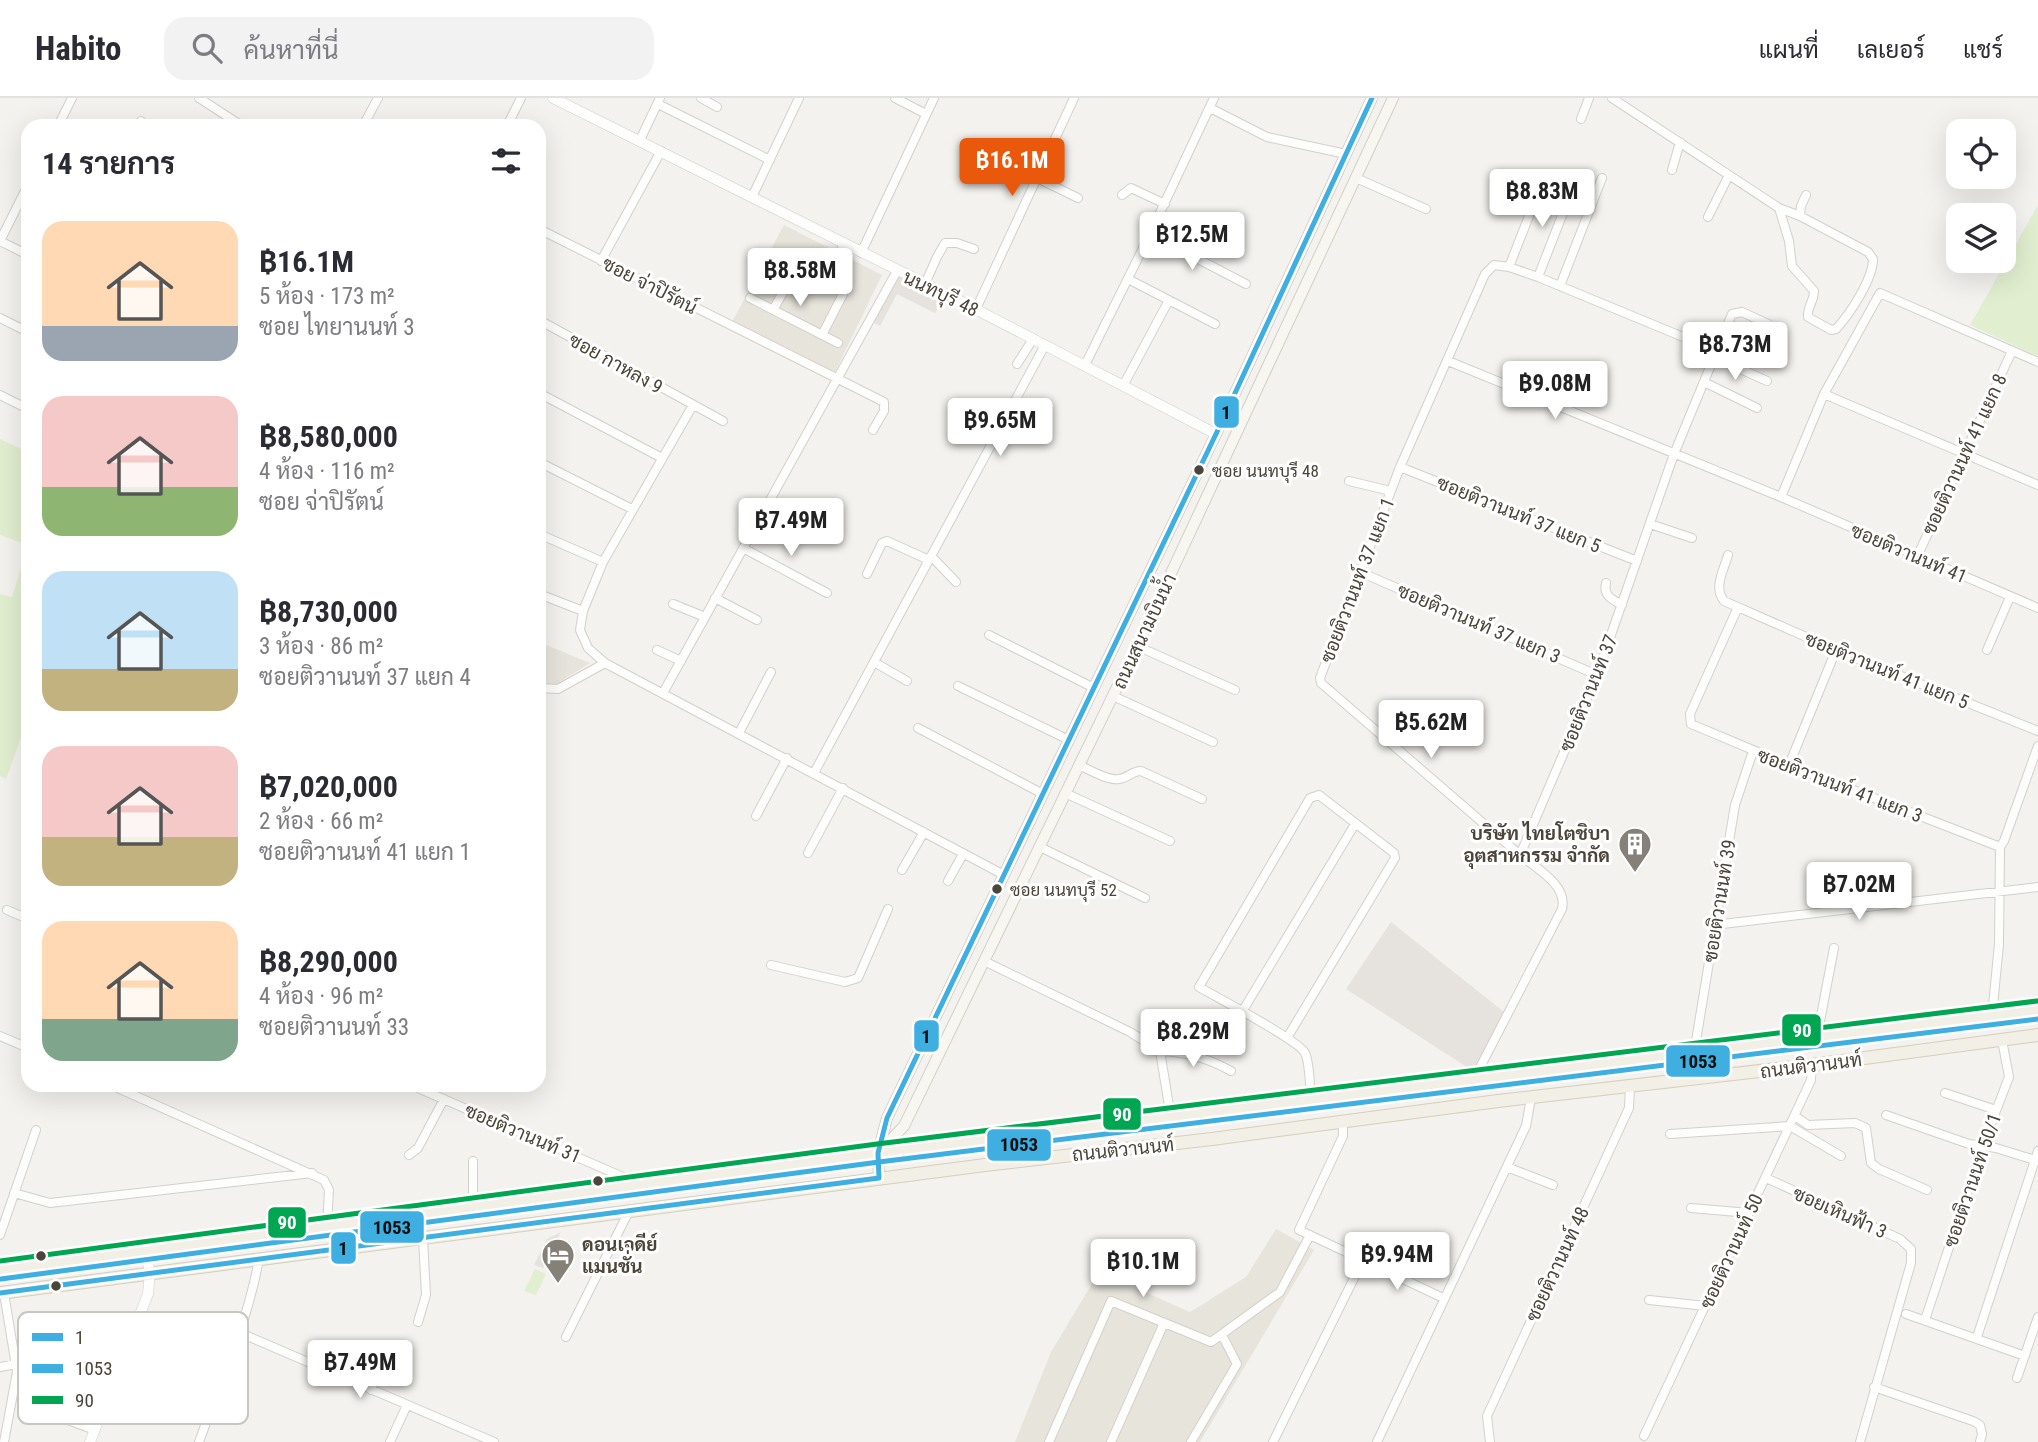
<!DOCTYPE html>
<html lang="th">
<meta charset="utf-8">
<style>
:root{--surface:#fff;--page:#f2f2f3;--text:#2b2b33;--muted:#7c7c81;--line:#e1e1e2;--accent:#ea580c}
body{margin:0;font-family:"Roboto Condensed",Sarabun,sans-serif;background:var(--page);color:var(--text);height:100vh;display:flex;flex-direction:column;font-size:26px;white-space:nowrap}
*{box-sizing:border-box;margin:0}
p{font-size:23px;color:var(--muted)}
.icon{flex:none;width:38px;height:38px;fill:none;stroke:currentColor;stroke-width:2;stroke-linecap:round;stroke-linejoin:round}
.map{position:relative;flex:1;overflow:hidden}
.side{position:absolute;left:21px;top:21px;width:525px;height:973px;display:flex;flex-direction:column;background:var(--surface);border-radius:21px;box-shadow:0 7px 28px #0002}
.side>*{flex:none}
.fabs{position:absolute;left:1946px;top:21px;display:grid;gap:14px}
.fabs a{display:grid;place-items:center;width:70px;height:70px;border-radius:14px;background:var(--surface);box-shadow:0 7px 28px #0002;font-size:35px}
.price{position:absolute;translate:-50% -60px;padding:0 16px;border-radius:7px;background:#fff;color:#222;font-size:23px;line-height:46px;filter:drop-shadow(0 2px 4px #0008)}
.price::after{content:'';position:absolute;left:50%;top:42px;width:21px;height:16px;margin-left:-10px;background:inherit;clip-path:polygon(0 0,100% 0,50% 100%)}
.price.on{background:var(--accent);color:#fff}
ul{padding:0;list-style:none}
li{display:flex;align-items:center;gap:21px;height:175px;padding:0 21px}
li span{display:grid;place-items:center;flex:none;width:196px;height:140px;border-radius:21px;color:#555}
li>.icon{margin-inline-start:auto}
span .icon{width:84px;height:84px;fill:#fffc;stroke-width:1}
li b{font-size:30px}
h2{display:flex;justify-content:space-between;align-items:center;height:84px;padding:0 21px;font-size:30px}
header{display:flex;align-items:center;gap:42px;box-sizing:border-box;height:98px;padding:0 35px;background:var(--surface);border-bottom:2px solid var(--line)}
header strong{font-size:33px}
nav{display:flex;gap:38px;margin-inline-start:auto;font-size:24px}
.search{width:490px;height:63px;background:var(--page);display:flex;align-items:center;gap:18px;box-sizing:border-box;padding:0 24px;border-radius:21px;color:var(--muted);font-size:26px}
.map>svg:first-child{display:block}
.residential{fill:#e7e4dc}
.industrial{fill:#e6e2de}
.green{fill:#e1eecf}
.parking{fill:#e6e3df}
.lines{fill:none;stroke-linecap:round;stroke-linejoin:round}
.minor-casing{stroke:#d2d0cb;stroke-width:10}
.tertiary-casing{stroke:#d2d0cb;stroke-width:11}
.secondary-casing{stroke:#d3cfc5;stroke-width:12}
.primary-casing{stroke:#d6cebb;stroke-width:14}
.minor{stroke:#fdfdfc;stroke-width:8}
.tertiary{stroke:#fdfdfc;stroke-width:10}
.secondary{stroke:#f7f6f1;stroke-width:10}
.primary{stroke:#f2efe6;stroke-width:12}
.bus-1-casing{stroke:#fff;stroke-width:10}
.bus-2-casing{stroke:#fff;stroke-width:10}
.bus-3-casing{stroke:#fff;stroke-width:10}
.bus-1{stroke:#3eafe0;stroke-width:5}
.bus-2{stroke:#3eafe0;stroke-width:5}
.bus-3{stroke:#00a651;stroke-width:5}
.bus-dot{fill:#4b4439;stroke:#fff;stroke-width:2.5}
.labels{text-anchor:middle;stroke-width:6;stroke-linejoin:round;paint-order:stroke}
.bus-label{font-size:17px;fill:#4b4439;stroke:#fff;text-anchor:start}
.street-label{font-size:19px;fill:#4b4439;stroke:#fff}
.poi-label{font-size:19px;font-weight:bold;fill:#4b4439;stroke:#fff;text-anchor:end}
.key{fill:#fff;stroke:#c9c7c4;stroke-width:2}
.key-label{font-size:19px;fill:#4b4439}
.line-badge{stroke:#fff;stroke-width:2.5}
.badge-label{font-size:19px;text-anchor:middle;font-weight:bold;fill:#fff}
.pale-badge-label{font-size:19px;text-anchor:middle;font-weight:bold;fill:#111}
</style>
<header>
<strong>Habito</strong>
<div class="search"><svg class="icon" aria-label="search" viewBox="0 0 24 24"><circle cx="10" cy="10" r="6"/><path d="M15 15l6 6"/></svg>ค้นหาที่นี่</div>
<nav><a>แผนที่</a><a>เลเยอร์</a><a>แชร์</a></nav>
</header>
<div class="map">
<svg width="2038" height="1344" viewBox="0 0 2038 1344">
<rect width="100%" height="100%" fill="#f4f2ee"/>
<path class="residential" d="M784,127L882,177L835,274L732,224Z
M539,544L590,565L539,597Z
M1276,1131L1314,1152L1200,1344H1015L1051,1254L1099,1174L1190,1214L1246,1179Z"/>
<path class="industrial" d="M1391,824L1504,914L1473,973L1346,891Z"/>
<path class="green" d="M2038,107V258L1970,227Z
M28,334V620L6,681L0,678V496L12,499L28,447L0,437V341L21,351Z
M535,1171L546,1176L536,1197L524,1193Z"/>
<path class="parking" d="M895,172L944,198L935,215L897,196L880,228L869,222Z
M561,1134L543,1170L534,1167L547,1141Z"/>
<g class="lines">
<defs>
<path id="minor" d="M199,0L242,28
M701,0L717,9
M895,0L926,16
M1612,0L1779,110L1800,118
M658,6L770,62
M1210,10L1267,39L1346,56
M1581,21L1589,0
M58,28L72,0
M138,28L141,23
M363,28L378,0
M507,28L521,0
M640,42L660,0
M1672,72L1680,44
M1037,80L1078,100
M1356,80L1426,111
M1122,97L1131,90L1165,106
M752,99L799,0
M1779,110L1789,143L1792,168L1814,193C1814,203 1807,209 1808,219L1831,232L1836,231C1850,216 1873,181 1873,161L1868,154L1800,118L1801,108L1806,97
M1708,119L1729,77
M539,131L884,304V313L873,332
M1150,136L1246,186
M0,143L28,87
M0,143L28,157
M861,155L934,0
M601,163L661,53
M1509,169L1529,118
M1538,179L1570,97L1565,91L1546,82
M1128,181L1215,226
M925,186L937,159L945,145H957L974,151
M1560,188L1602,80
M750,200L838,245
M976,211L1074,0
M773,212L796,171L804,172L826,182
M0,220L28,234
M539,222L723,323
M822,237L843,196L841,189L826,182L844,146
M1714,259L1767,283
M1448,263L1781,399L2038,510
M1017,266L1033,241
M1085,267L1150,136L1214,0
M1704,284L1757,310
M1123,288L1169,202
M539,295L662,360
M1824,296L2038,387
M0,297L28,311
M693,307L603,464L583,513L580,532L588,550L605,565L1004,777
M539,364L632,411
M1400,369L1637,463
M1349,383L1391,393
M1781,399L1824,296L1880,195L2038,264
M1650,426L1692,440
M539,436L603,464
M743,450L827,495
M1728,457C1724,472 1713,489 1724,503L1836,552L2038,633
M931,458L956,484
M1917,459L2012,253
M1360,474L1597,577
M867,476L882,445L887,443L929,462
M1606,485C1603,498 1612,501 1622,507
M539,496L583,513
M715,500L757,522
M673,506L705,519
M1738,509L1690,616L1691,626L1789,667L2000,749
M989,537L1094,590
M1137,548L1235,592
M657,552L681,563
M1987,552L2010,499
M874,564L907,583
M958,588L1069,642
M539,590L558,591L605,565
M663,595L897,173
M1113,598L1213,644
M918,630L1043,696
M739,635L771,574
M1079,667C1090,672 1108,683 1119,681C1128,680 1132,673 1141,673L1202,701
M1789,667L1836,552
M814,675L1045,247
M1065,695L1170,743
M756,718L787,660
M1040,749L1145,800
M808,755L843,690
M1520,757L1321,585L1320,580L1400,369L1485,176L1494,167L1509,169L1538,179L1717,253
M902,772L924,734
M948,783L963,756
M7,812L28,821
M1714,827L2038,789
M984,863L1130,934L1160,953
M771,867L845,884L858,880L888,811
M1242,914L1355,726
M1992,918L1999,846L2000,749L2004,743L2038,648
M0,938L28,950
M1287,940L1395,760L1394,755L1319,697L1310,700L1199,889C1216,899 1300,943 1305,955C1310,965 1310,990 1311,1003
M1818,941L1820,923L1834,850
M1160,953C1187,954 1207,960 1231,973
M1160,953L1171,1020
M1694,955L1735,707L1753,653
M1473,983L1562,811C1568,787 1536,770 1520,757L1597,577L1674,356L1732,216L1742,214L1768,226
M111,987L324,1082L329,1092L327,1129
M411,987L623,1079L632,1088
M1945,995L1996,1012
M1886,1017L1969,1046L1996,1050L2038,1063
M1795,1018L1808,1027L1855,1025L1866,1030L1871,1065L1879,1071L1927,1092
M1670,1036L1790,1028L1841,1058
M409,1057L418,1050L444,1001
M473,1063V1110
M1507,1069L1553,1087
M1766,1080L1900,1141L1911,1151V1165L1860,1344
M14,1095L50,1105L312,1075
M1691,1110L1749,1115
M0,1137L36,1032
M1363,1162L1443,1200
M1649,1202L1706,1208
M1906,1216L2025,1258
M1925,1222L1982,1049L2009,979L2002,942
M418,1224L426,1197L423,1140
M238,1234L494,1344
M566,1239L629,1113
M1977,1239L2038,1053
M345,1264L377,1278L371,1292
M0,1269L16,1266
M2017,1280L2038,1219
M1874,1289L1973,1323L1980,1327L1982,1336L1980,1344
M57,1318L95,1332
M1644,1338L1811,982L1812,967
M4,1344L17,1274L4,1195
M199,1344C220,1285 249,1221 259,1160
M390,1344L407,1307
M1049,1344L1111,1203L1211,1244L1280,1194L1310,1137
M1111,1344L1164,1225
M1191,1344L1237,1266L1222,1237
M1273,1344L1363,1162L1299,1132L1343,1038V1024
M1377,1344L1526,1028L1531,1000
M1490,1344L1487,1318L1629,1010L1630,988"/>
<path id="tertiary" d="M553,0L956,201L1216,336
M90,1344L148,1196L150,1174L145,1154"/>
<path id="secondary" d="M880,1053L904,1028L1137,548L1393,0
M879,1080L878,1055L887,1020L1216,336L1372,0"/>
<path id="primary" d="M0,1172L878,1055L2038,912
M0,1195L985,1067L1212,1041L1498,1003L1812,967L2038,937"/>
</defs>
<use href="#minor" class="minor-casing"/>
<use href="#tertiary" class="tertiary-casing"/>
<use href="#secondary" class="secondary-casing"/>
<use href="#primary" class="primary-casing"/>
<use href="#minor" class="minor"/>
<use href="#tertiary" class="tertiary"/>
<use href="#secondary" class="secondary"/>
<use href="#primary" class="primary"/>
<defs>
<path id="bus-1" d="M0,1195L879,1080L878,1055L887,1020L1216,336L1372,0"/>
<path id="bus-2" d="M1,1181L879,1064L2038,921"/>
<path id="bus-3" d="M0,1163L877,1046L2037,903"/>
</defs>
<use href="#bus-1" class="bus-1-casing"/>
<use href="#bus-2" class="bus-2-casing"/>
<use href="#bus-3" class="bus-3-casing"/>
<use href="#bus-1" class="bus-1"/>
<use href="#bus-2" class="bus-2"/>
<use href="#bus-3" class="bus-3"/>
</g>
<defs>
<symbol id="building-pin" viewBox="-11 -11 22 30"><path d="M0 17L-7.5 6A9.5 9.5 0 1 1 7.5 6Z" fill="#868178" stroke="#fff"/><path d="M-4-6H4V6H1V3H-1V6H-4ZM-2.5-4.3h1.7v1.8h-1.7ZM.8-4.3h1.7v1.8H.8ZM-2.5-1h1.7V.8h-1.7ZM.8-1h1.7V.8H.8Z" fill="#fff"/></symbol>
<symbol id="hotel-pin" viewBox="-11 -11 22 30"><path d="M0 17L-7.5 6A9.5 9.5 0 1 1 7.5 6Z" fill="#868178" stroke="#fff"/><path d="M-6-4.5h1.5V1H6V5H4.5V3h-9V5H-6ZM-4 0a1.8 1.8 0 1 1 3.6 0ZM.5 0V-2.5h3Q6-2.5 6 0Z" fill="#fff"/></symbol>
</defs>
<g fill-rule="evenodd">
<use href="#building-pin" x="1616" y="727" width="38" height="52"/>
<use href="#hotel-pin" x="539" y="1138" width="38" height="52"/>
</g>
<g class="bus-dot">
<circle cx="1199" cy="372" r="6"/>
<circle cx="997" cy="791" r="6"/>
<circle cx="598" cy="1083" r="6"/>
<circle cx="41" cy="1158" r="6"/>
<circle cx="56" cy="1188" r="6"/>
</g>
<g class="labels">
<g class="bus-label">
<text x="1212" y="379">ซอย นนทบุรี 48</text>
<text x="1010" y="798">ซอย นนทบุรี 52</text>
</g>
<g class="street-label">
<text transform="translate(650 187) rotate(27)" y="7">ซอย จ่าปิรัตน์</text>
<text transform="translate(941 195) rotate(26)" y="7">นนทบุรี 48</text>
<text transform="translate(616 265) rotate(29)" y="7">ซอย กาหลง 9</text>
<text transform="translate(1964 356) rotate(-65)" y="7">ซอยติวานนท์ 41 แยก 8</text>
<text transform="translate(1519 416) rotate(22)" y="7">ซอยติวานนท์ 37 แยก 5</text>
<text transform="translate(1909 455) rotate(23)" y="7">ซอยติวานนท์ 41</text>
<text transform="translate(1357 482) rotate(-69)" y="7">ซอยติวานนท์ 37 แยก 1</text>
<text transform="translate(1479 525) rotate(23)" y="7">ซอยติวานนท์ 37 แยก 3</text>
<text transform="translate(1144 533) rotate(-65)" y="7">ถนนสนามบินน้ำ</text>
<text transform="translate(1887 572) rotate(22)" y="7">ซอยติวานนท์ 41 แยก 5</text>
<text transform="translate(1588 595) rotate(-68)" y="7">ซอยติวานนท์ 37</text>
<text transform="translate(1840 687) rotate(21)" y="7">ซอยติวานนท์ 41 แยก 3</text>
<text transform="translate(1719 803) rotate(-81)" y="7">ซอยติวานนท์ 39</text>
<text transform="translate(1811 967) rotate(-7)" y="7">ถนนติวานนท์</text>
<text transform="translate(523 1035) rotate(23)" y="7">ซอยติวานนท์ 31</text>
<text transform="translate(1123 1051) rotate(-6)" y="7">ถนนติวานนท์</text>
<text transform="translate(1972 1082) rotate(-71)" y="7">ซอยติวานนท์ 50/1</text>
<text transform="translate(1840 1114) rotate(24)" y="7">ซอยเหินฟ้า 3</text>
<text transform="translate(1731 1153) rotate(-65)" y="7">ซอยติวานนท์ 50</text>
<text transform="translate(1557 1166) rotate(-65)" y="7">ซอยติวานนท์ 48</text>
</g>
<g class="poi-label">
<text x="1610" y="742">บริษัท ไทยโตชิบา<tspan x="1610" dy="22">อุตสาหกรรม จำกัด</tspan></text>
<text x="582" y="1153" text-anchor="start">ดอนเจดีย์<tspan x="582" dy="22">แมนชั่น</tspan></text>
</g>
</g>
<rect x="18" y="1214" width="230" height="112" rx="10" class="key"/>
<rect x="32" y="1235" width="31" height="8" fill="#3eafe0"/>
<rect x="32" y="1266" width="31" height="9" fill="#3eafe0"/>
<rect x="32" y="1298" width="31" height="8" fill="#00a651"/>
<g class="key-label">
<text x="75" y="1246">1</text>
<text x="75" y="1277">1053</text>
<text x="75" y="1309">90</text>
</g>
<g class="line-badge">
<rect x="1213" y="297" width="27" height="34" rx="7" fill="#3eafe0"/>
<rect x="1781" y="915" width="41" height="34" rx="7" fill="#00a651"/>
<rect x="913" y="921" width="27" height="34" rx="7" fill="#3eafe0"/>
<rect x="1665" y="946" width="66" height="34" rx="7" fill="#3eafe0"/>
<rect x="1102" y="999" width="40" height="34" rx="7" fill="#00a651"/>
<rect x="986" y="1030" width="66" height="34" rx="7" fill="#3eafe0"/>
<rect x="267" y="1108" width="40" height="33" rx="7" fill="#00a651"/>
<rect x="359" y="1112" width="66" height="34" rx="7" fill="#3eafe0"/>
<rect x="330" y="1133" width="27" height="34" rx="7" fill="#3eafe0"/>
</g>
<g class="badge-label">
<text x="1802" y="939">90</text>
<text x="1122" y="1023">90</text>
<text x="287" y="1131">90</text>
</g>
<g class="pale-badge-label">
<text x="1226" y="321">1</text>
<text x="926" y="945">1</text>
<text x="1698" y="970">1053</text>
<text x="1019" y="1053">1053</text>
<text x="392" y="1136">1053</text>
<text x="343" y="1157">1</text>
</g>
</svg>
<div class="fabs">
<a><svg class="icon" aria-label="locate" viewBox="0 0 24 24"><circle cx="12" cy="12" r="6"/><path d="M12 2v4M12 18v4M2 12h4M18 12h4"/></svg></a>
<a><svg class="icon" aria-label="layers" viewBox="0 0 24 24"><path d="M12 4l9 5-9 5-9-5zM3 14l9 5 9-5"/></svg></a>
</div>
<b class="price on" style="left:1012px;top:100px">฿16.1M</b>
<b class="price" style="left:1542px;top:131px">฿8.83M</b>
<b class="price" style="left:1192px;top:174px">฿12.5M</b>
<b class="price" style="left:800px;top:210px">฿8.58M</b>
<b class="price" style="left:1735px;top:284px">฿8.73M</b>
<b class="price" style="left:1555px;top:323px">฿9.08M</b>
<b class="price" style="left:1000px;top:360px">฿9.65M</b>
<b class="price" style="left:791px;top:460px">฿7.49M</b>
<b class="price" style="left:1431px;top:662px">฿5.62M</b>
<b class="price" style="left:1859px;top:824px">฿7.02M</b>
<b class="price" style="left:1193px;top:971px">฿8.29M</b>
<b class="price" style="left:1397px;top:1194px">฿9.94M</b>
<b class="price" style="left:1143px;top:1201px">฿10.1M</b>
<b class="price" style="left:360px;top:1302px">฿7.49M</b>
<section class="side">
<h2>14 รายการ<svg class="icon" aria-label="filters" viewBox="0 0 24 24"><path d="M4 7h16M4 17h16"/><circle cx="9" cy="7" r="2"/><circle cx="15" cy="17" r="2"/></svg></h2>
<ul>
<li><span style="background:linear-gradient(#ffd9b3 75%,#9aa5b1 0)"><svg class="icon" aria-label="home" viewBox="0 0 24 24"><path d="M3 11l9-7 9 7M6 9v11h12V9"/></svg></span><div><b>฿16.1M</b><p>5 ห้อง · 173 m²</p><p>ซอย ไทยานนท์ 3</p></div></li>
<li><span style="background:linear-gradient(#f6c9c9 65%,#8fb573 0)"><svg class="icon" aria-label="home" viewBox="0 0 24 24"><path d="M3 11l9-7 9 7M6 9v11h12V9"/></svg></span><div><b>฿8,580,000</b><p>4 ห้อง · 116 m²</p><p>ซอย จ่าปิรัตน์</p></div></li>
<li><span style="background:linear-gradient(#bfe0f5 70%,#c2b280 0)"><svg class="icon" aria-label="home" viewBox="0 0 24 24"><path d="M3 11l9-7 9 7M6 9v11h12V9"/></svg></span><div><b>฿8,730,000</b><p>3 ห้อง · 86 m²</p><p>ซอยติวานนท์ 37 แยก 4</p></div></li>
<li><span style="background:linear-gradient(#f6c9c9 65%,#c2b280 0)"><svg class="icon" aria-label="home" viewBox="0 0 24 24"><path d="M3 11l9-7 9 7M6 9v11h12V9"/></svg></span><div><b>฿7,020,000</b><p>2 ห้อง · 66 m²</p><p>ซอยติวานนท์ 41 แยก 1</p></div></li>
<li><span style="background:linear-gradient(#ffd9b3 70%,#7fa58c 0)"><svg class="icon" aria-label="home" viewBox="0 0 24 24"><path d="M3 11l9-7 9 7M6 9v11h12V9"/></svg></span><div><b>฿8,290,000</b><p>4 ห้อง · 96 m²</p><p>ซอยติวานนท์ 33</p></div></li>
</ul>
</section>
</div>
